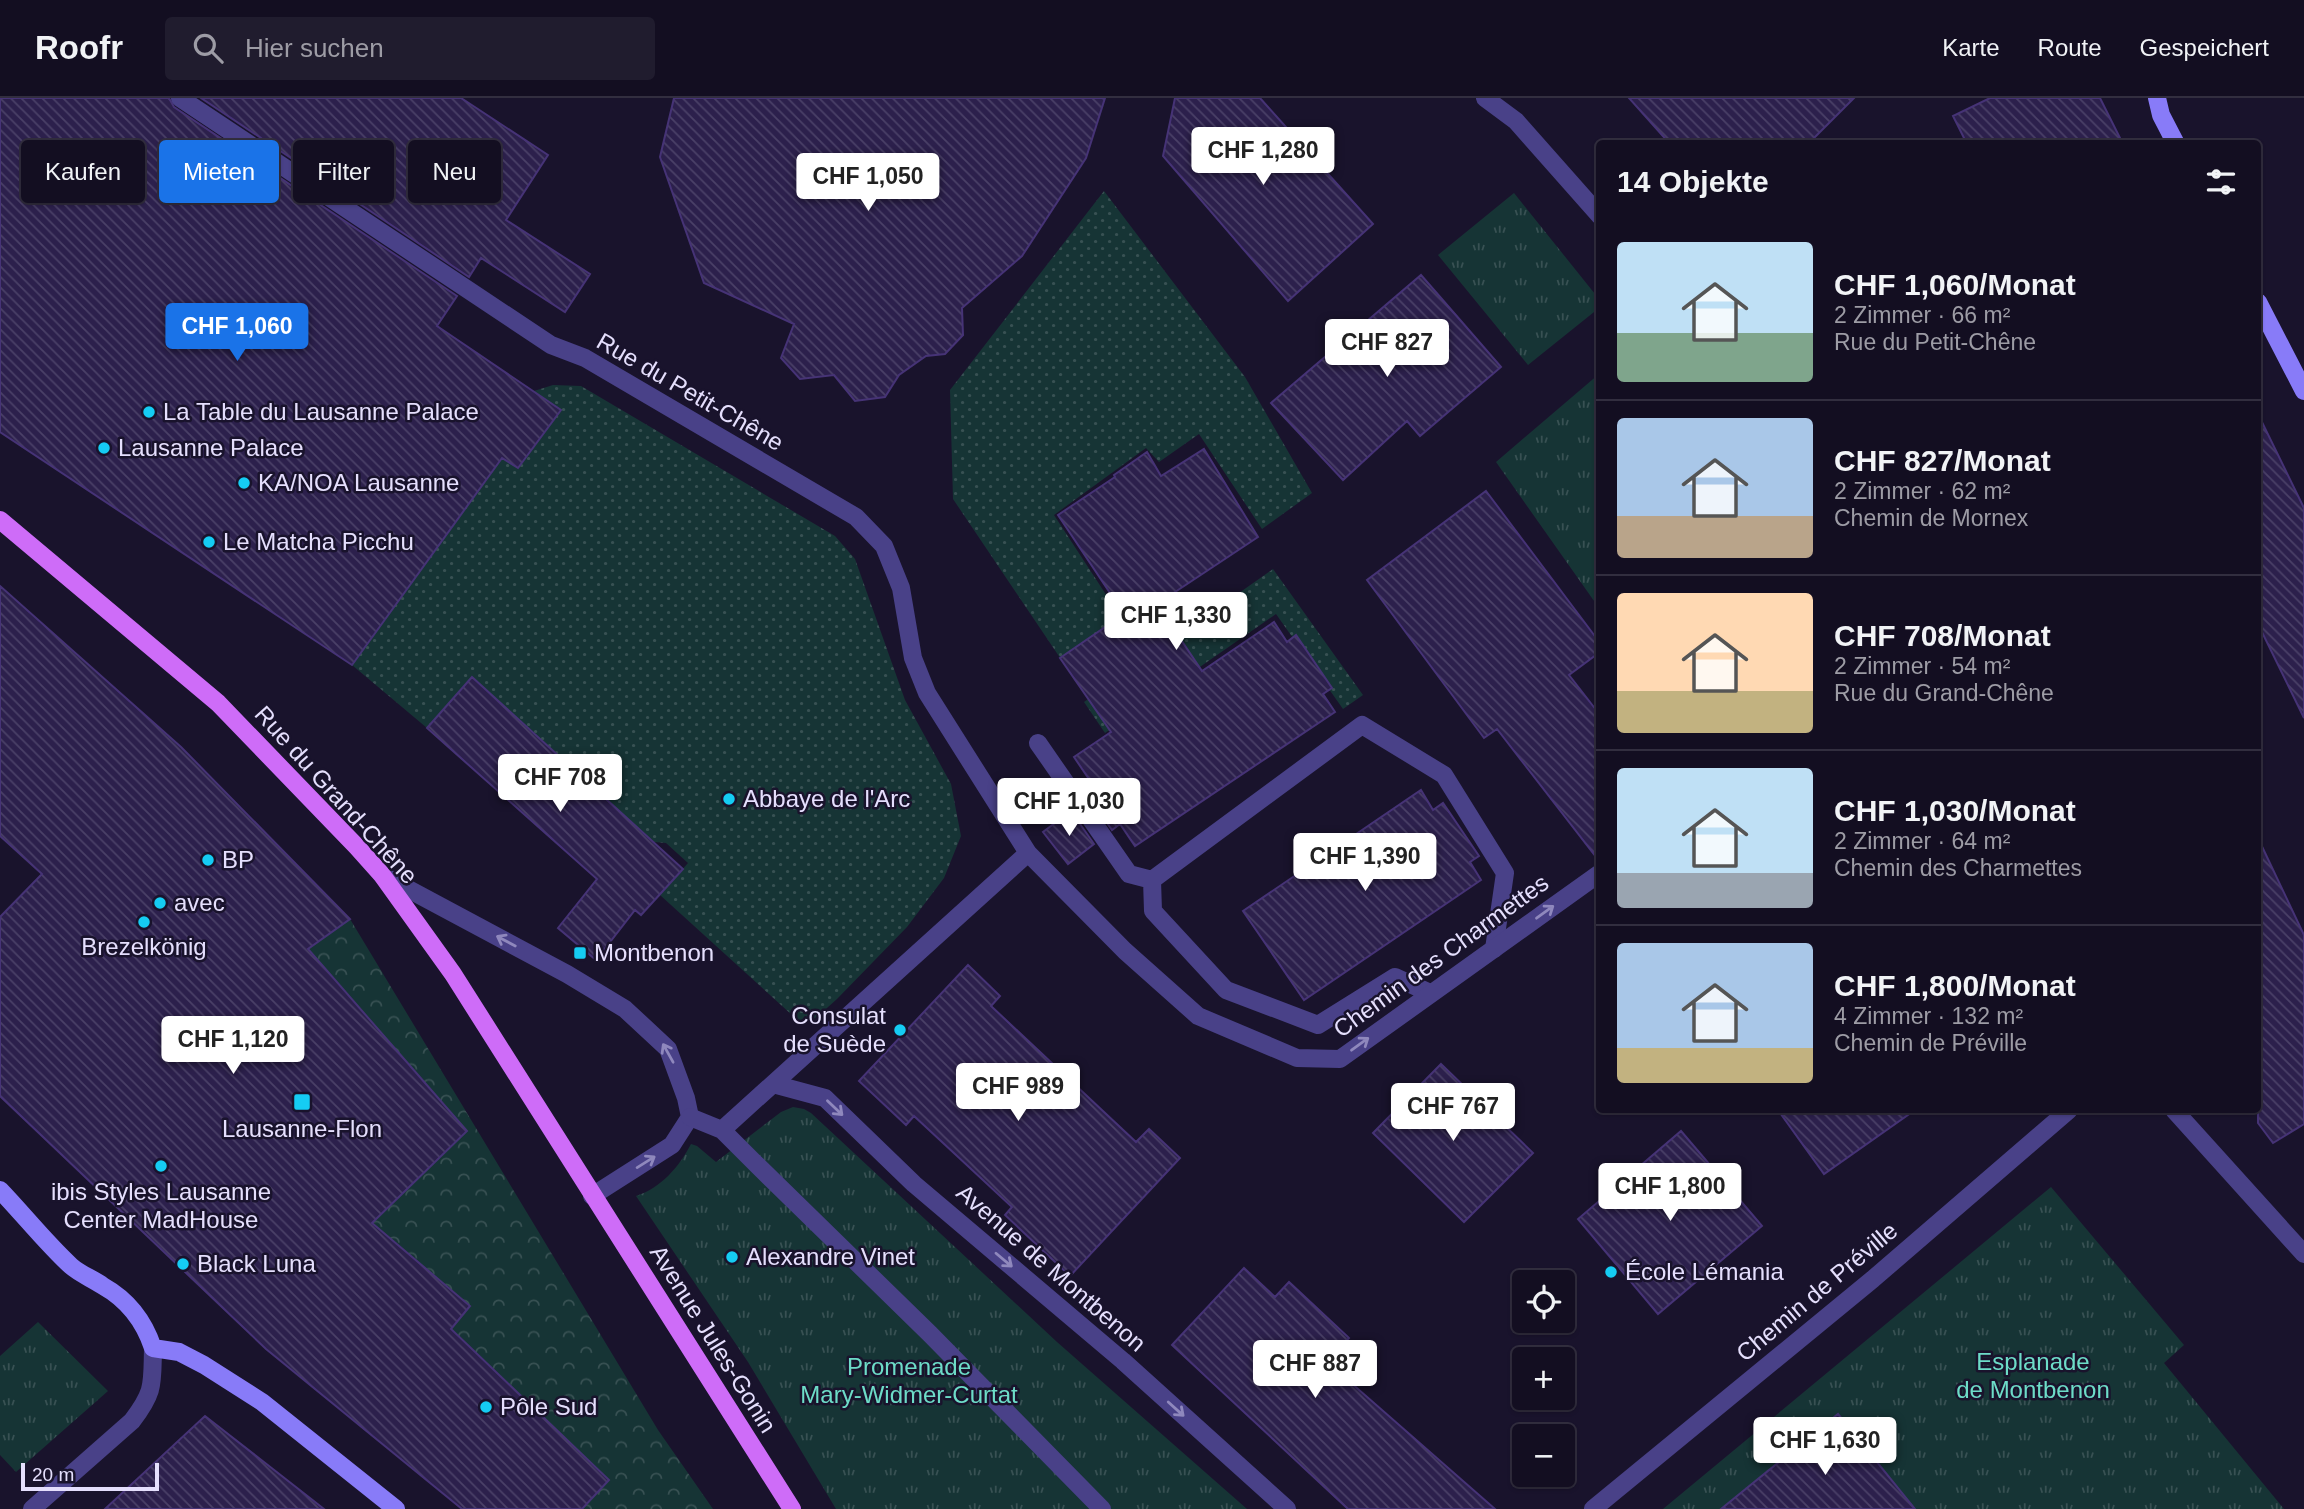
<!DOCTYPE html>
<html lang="de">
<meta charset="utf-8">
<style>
:root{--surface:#130e21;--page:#201c2e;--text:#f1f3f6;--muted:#9d9ca5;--line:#322e3f;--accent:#1a73e8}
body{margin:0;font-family:Helvetica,sans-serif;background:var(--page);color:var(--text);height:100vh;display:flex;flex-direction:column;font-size:26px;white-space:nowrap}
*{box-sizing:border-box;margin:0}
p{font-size:23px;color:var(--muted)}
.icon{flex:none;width:38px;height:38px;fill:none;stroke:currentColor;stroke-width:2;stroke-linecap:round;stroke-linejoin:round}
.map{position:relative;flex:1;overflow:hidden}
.drawer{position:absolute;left:1596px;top:42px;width:665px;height:973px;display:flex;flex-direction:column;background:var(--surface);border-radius:7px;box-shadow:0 2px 5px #0004,0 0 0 2px var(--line)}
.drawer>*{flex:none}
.top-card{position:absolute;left:21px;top:42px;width:665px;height:63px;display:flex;gap:14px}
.buttons{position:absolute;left:1512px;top:1172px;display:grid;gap:14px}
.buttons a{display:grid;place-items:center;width:63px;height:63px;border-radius:7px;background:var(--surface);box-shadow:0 2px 5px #0004,0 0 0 2px var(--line);font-size:35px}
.scale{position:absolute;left:21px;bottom:18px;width:138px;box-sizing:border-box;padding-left:7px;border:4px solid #e5dffd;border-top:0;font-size:19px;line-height:24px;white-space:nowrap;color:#e5dffd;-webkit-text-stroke:5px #19132c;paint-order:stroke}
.price{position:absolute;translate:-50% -60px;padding:0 16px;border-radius:7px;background:#fff;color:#222;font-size:23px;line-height:46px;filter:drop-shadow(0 2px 4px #0008)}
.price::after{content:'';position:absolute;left:50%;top:42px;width:21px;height:16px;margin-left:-10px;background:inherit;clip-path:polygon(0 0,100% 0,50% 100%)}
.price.active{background:var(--accent);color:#fff}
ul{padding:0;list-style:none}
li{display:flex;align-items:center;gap:21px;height:175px;padding:0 21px}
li+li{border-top:2px solid var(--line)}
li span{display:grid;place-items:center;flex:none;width:196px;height:140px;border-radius:7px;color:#555}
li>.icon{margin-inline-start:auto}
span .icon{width:84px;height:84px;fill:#fffc;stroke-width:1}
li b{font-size:30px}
h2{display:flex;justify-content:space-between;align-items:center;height:84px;padding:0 21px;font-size:30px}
.chip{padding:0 24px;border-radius:7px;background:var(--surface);box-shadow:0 2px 5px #0004,0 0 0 2px var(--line);font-size:24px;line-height:63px}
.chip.active{background:var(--accent);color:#fff}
header{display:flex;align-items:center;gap:42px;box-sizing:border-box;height:98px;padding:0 35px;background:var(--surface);border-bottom:2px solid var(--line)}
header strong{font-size:33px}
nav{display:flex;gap:38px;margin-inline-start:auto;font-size:24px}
.search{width:490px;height:63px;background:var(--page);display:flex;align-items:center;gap:18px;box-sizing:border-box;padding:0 24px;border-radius:7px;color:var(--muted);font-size:26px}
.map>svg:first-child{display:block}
.grass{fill:url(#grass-tufts)}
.forest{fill:url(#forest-crowns)}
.garden{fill:url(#garden-dots)}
.building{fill:url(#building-back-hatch);stroke:#463376;stroke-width:2}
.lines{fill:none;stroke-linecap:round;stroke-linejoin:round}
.lane{stroke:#494188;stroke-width:18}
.street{stroke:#494188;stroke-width:18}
.secondary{stroke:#887bf8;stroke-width:18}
.primary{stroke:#ce6cf8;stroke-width:18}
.oneway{stroke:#8f88bd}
.poi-dot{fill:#15ccf3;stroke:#19132c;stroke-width:2.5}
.labels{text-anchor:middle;stroke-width:5;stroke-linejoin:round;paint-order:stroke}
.street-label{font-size:24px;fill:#e5dffd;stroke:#19132c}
.poi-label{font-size:24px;fill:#e5dffd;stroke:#19132c;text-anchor:start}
.park-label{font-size:24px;fill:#6ddcc8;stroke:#19132c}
</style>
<header>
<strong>Roofr</strong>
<div class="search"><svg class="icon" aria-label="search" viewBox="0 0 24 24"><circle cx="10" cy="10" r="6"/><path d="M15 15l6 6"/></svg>Hier suchen</div>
<nav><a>Karte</a><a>Route</a><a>Gespeichert</a></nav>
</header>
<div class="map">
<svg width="2304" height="1411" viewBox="0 0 2304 1411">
<defs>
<pattern id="grass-tufts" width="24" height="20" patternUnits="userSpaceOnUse" patternTransform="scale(1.75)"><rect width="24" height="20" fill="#163435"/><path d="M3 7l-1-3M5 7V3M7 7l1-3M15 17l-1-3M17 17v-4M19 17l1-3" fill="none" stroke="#385153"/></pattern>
<pattern id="forest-crowns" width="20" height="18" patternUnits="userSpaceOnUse" patternTransform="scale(1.75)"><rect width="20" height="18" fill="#163435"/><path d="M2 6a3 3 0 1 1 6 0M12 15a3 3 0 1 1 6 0" fill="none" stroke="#385153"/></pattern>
<pattern id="garden-dots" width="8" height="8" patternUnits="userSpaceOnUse" patternTransform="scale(1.75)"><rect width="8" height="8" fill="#163435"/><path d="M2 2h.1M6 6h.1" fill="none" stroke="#385153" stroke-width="1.8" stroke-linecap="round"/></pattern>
<pattern id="building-back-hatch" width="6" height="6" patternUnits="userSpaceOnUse" patternTransform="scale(1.75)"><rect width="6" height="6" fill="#2c204c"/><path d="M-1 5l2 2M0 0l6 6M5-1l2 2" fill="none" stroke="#4a4067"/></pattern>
</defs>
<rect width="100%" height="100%" fill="#19132c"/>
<path class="grass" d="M1514,95L1599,201V210L1528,267L1438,157Z
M1599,276V510L1496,364Z
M793,1009L804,1011L811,1015L1057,1244L1247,1411H836L748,1264L636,1098C661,1090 679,1069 691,1046L697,1048L716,1064L781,1014Z
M2051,1089L2184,1247L2164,1265L2284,1411H1663Z
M38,1224L108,1293L16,1374L0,1357V1258Z"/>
<path class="forest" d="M350,821L658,1332L713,1411H582L609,1382L451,1231L470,1208L364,1157L308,851Z"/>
<path class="garden" d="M1104,93L1245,279L1312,395L1262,431L1199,336L1159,364L1146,350L1054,417L1120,518L1112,524L1095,568L1075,582L953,401L950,292Z
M553,287L581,288L835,438L855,461L905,602L951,686L961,738L944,780L907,829L837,901L818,918L803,927L660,797L688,765L666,745L654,744L472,580L427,630L352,567L502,360L518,370L561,312L534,293Z
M1273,471L1363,597L1343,611L1276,516L1105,635L1084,604Z"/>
<path class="building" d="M0,0H169L174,9L457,198L437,228L561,312L518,370L502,360L352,567L0,334Z
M201,0H461L548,57L506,122L590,176L565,214L481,160L469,179Z
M674,0H1105L1086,60L1022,158L962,210L963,237L945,256L926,258L899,277L885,299L855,303L834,277L800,281L781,260L794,226L704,185L660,59Z
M1175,0H1260L1373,126L1288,203L1163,58Z
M1629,0H1854L1808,46H1670Z
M1990,0H2100L2123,46H1967L1953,18Z
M1421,177L1501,269L1420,338L1407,323L1343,382L1271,305Z
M2258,316L2304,410V620L2258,526Z
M1204,351L1258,439L1157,506L1202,573L1274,524L1287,544L1296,537L1332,590L1323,596L1335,614L1135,748L1120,726L1112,732L1089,699L1097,693L1074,659L1111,634L1060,560L1124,516L1058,417L1115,379L1114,377L1147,354L1161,378Z
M1486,393L1600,545V554L1569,577L1600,617V764L1497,631L1484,640L1367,482Z
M0,488L181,649L350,821L308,851L467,1033L372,1125L470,1208L451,1231L609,1382L582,1411H462L266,1251L0,998V819L42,776L0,738Z
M472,579L683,771L641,817L635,812L596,862L558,830L597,781L427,630Z
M1421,692L1433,712L1443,705L1479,758L1470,764L1481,782L1304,902L1243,813Z
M1071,713L1094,746L1068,766L1043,734Z
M2258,740L2304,837V1026L2273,1045L2258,1025Z
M968,867L1000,898L991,908L1136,1044L1149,1031L1180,1060L1070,1178L1005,1117L1012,1109L914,1018L906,1027L859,983Z
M1441,966L1533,1055L1464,1124L1373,1035Z
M1778,1012H1915L1824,1076Z
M1681,1033L1762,1128L1658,1216L1578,1121Z
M1244,1170L1275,1199L1289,1184L1349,1240L1337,1252L1360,1273L1350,1284L1495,1411H1348L1172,1247Z
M1838,1316L1915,1411H1721Z
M205,1318L324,1411H105Z"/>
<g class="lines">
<path class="lane" d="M1038,645L1129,776L1152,782
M382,777L567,876L625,911L668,951L686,1000L690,1019L672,1047L592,1098
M1430,895L1395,879L1318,927L1226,892L1153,813L1152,782L1362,627L1444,677L1505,775L1494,851"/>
<path class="street" d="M180,0L551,247L585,260L856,419L884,448L901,490L913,560L927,595L1028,755L1125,853L1198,918L1297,960L1340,961L1600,775
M1485,0L1516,23L1600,118
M773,986L825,1000L914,1086L1123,1263L1287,1411
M2174,1012L2304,1156
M690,1019L722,1032L755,1065L930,1236L1102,1411
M722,1032L1028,755
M32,1411L132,1323C155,1293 152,1286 153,1250
M1593,1411L1873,1181L2069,1012"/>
<path class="secondary" d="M2157,0L2161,17L2176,46
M2258,204L2304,293
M0,1092C24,1117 46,1145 71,1168C80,1176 93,1181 103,1188C128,1202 144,1223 153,1250L179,1254L204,1267L262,1304L396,1411"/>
<path class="primary" d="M0,422L218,605L357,749L382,777L453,876L792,1411"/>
</g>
<defs><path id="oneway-shaft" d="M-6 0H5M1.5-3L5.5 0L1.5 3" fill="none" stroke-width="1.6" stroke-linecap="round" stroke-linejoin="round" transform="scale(1.75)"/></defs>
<g class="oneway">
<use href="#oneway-shaft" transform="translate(1545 814) rotate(-36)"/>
<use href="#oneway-shaft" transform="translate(506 843) rotate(-152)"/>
<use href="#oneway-shaft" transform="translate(1360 946) rotate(-36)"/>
<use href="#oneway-shaft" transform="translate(668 955) rotate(-119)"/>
<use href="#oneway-shaft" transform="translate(835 1010) rotate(44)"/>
<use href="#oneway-shaft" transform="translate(646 1064) rotate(-32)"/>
<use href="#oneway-shaft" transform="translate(1004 1162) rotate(40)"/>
<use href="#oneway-shaft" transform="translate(1176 1311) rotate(42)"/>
</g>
<g class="poi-dot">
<circle cx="149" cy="314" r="7"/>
<circle cx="104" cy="350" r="7"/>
<circle cx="244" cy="385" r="7"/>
<circle cx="209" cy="444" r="7"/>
<circle cx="729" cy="701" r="7"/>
<circle cx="208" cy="762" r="7"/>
<circle cx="160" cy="805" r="7"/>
<circle cx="144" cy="824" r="7"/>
<rect x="573" y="848" width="14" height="14" rx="3.5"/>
<circle cx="900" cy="932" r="7"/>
<rect x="293" y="995" width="18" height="18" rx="3.5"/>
<circle cx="161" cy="1068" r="7"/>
<circle cx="732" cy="1159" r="7"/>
<circle cx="183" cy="1166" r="7"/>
<circle cx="1611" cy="1174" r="7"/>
<circle cx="486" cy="1309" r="7"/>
</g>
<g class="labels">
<g class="street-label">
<text transform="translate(690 294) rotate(30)" y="8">Rue du Petit-Chêne</text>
<text transform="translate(336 697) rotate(48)" y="8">Rue du Grand-Chêne</text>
<text transform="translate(1441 858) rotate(-36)" y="8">Chemin des Charmettes</text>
<text transform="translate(1051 1170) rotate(41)" y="8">Avenue de Montbenon</text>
<text transform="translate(1817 1194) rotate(-40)" y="8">Chemin de Préville</text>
<text transform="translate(713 1241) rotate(58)" y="8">Avenue Jules-Gonin</text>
</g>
<g class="poi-label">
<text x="163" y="322">La Table du Lausanne Palace</text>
<text x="118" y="358">Lausanne Palace</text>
<text x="258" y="393">KA/NOA Lausanne</text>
<text x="223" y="452">Le Matcha Picchu</text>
<text x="743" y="709">Abbaye de l'Arc</text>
<text x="222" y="770">BP</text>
<text x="174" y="813">avec</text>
<text x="144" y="857" text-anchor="middle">Brezelkönig</text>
<text x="594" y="863">Montbenon</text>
<text x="886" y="926" text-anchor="end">Consulat<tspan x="886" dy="28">de Suède</tspan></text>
<text x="302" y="1039" text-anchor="middle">Lausanne-Flon</text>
<text x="161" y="1102" text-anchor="middle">ibis Styles Lausanne<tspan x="161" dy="28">Center MadHouse</tspan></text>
<text x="746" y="1167">Alexandre Vinet</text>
<text x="197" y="1174">Black Luna</text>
<text x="1625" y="1182">École Lémania</text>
<text x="500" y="1317">Pôle Sud</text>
</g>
<g class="park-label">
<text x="2033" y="1272">Esplanade<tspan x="2033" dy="28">de Montbenon</tspan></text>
<text x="909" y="1277">Promenade<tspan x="909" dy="28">Mary-Widmer-Curtat</tspan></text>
</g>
</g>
</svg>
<div class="buttons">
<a><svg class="icon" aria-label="locate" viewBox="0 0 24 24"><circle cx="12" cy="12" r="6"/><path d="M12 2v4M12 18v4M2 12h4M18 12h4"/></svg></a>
<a>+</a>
<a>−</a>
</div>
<div class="scale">20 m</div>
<b class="price" style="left:1263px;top:89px">CHF 1,280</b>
<b class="price" style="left:868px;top:115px">CHF 1,050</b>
<b class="price active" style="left:237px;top:265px">CHF 1,060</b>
<b class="price" style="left:1387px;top:281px">CHF 827</b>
<b class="price" style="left:1176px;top:554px">CHF 1,330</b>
<b class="price" style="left:560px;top:716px">CHF 708</b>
<b class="price" style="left:1069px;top:740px">CHF 1,030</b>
<b class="price" style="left:1365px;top:795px">CHF 1,390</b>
<b class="price" style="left:233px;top:978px">CHF 1,120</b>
<b class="price" style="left:1018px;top:1025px">CHF 989</b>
<b class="price" style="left:1453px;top:1045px">CHF 767</b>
<b class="price" style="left:1670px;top:1125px">CHF 1,800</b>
<b class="price" style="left:1315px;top:1302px">CHF 887</b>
<b class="price" style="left:1825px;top:1379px">CHF 1,630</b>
<div class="top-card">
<a class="chip">Kaufen</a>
<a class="chip active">Mieten</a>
<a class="chip">Filter</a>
<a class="chip">Neu</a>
</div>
<section class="drawer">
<h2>14 Objekte<svg class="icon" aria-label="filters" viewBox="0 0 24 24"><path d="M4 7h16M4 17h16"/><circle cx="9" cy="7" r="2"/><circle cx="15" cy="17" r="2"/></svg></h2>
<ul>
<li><span style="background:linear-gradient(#bfe0f5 65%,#7fa58c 0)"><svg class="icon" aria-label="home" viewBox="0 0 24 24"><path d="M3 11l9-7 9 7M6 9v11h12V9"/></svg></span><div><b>CHF 1,060/Monat</b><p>2 Zimmer · 66 m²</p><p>Rue du Petit-Chêne</p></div></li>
<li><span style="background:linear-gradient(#a9c7e8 70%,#b9a48a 0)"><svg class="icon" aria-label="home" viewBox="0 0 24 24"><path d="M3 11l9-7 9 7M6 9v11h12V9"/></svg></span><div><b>CHF 827/Monat</b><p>2 Zimmer · 62 m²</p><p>Chemin de Mornex</p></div></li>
<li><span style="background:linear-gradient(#ffd9b3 70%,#c2b280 0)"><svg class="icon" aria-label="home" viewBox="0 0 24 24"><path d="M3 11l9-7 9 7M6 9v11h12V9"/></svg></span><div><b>CHF 708/Monat</b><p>2 Zimmer · 54 m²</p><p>Rue du Grand-Chêne</p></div></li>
<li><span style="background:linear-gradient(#bfe0f5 75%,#9aa5b1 0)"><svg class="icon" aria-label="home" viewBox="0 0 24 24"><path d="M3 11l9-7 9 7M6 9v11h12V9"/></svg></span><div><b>CHF 1,030/Monat</b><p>2 Zimmer · 64 m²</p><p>Chemin des Charmettes</p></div></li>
<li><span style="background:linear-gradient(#a9c7e8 75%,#c2b280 0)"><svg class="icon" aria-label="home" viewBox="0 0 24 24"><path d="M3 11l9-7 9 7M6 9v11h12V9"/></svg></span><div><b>CHF 1,800/Monat</b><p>4 Zimmer · 132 m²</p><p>Chemin de Préville</p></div></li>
</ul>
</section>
</div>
